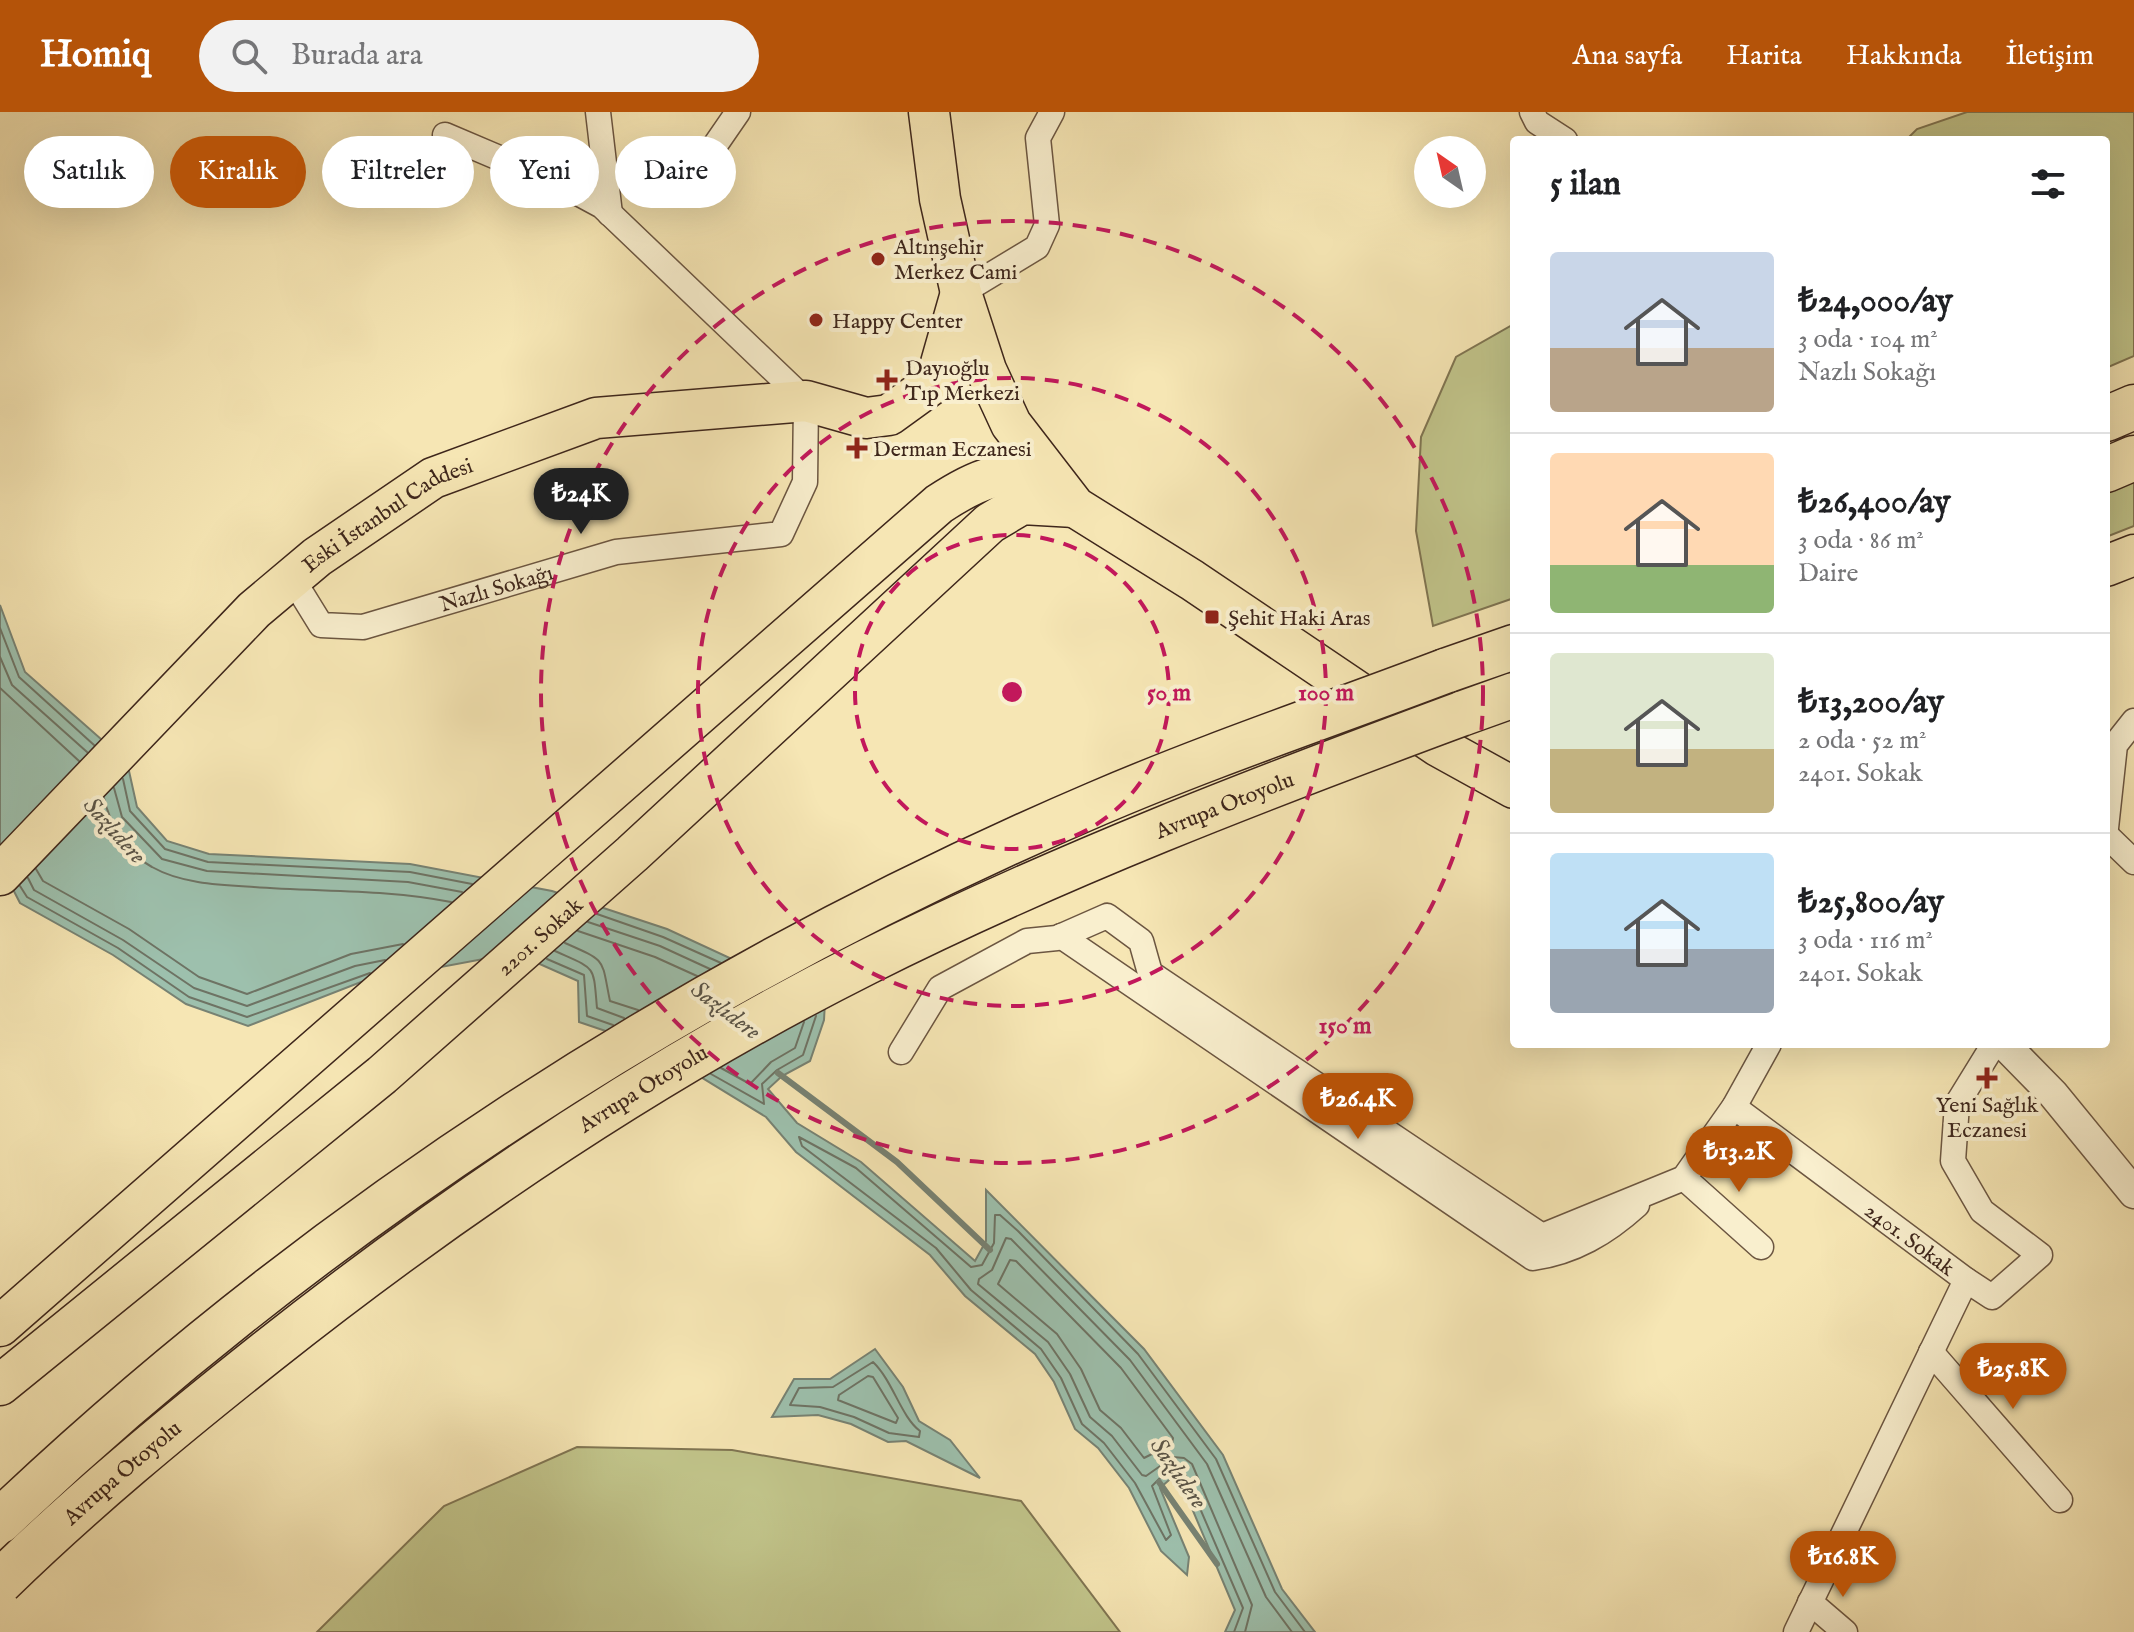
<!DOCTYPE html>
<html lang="tr">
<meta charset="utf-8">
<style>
:root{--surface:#fff;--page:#f2f2f2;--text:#202124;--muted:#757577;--line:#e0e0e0;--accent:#b45309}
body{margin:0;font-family:"IM FELL English",serif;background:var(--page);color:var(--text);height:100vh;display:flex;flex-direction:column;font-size:30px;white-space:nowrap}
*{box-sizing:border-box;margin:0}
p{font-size:26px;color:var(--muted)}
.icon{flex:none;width:44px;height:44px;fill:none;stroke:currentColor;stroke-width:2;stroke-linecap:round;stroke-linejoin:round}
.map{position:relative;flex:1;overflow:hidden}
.sheet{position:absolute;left:1510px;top:24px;width:600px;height:912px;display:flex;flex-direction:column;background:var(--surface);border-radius:8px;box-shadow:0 8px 32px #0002}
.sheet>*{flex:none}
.guide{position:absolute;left:24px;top:24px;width:760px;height:72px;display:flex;gap:16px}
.needle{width:52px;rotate:326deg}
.fabs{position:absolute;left:1414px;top:24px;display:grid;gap:16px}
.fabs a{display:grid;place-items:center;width:72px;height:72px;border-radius:50%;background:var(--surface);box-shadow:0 8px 32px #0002;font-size:40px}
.price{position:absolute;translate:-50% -68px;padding:0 18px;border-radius:28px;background:var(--accent);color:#fff;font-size:26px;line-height:52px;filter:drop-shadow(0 2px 4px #0008)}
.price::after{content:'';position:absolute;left:50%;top:48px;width:24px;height:18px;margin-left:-12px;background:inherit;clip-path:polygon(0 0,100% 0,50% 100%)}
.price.active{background:#222;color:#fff}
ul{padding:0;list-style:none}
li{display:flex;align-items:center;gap:24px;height:200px;padding:0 40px}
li+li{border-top:2px solid var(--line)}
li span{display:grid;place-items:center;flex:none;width:224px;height:160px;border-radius:8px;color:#555}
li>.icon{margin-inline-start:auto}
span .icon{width:96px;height:96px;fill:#fffc;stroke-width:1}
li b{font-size:34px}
h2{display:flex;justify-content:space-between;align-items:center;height:96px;padding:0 40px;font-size:34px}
.tag{padding:0 28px;border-radius:36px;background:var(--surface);box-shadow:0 8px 32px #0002;font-size:28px;line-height:72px}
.tag.active{background:var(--accent);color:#fff}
header{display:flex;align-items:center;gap:48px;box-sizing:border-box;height:112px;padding:0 40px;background:var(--accent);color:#fff}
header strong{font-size:38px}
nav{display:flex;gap:44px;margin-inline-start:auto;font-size:28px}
.search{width:560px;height:72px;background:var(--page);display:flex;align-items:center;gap:20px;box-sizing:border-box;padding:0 28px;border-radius:44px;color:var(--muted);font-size:30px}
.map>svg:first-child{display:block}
.green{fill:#c1c48a;stroke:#807552;stroke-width:2}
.water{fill:#9dc0ad;stroke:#778273;stroke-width:2}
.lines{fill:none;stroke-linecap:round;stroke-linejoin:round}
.shore{stroke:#6e7364;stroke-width:2}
.stream{stroke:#778273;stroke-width:6}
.minor-casing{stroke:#6c5641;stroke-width:27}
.tertiary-casing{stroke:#6c5641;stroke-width:33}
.primary-casing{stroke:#3e261b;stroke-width:43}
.motorway-casing{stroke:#3e261b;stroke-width:47}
.minor{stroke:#f9efce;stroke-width:24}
.tertiary{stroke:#f9efce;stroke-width:30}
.primary{stroke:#f6e6b4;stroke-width:40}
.motorway{stroke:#f6e6b4;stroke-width:44}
.motorway-bridge-casing{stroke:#3e261b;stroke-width:47;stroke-linecap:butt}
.motorway-bridge{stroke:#f6e6b4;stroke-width:44}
.ring{fill:none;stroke:#c2185b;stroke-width:4;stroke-dasharray:14 10}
.poi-dot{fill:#8f2418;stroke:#f9efce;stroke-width:3}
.labels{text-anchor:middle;stroke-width:8;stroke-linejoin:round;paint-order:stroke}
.poi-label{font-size:22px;fill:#3e261b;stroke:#f9efce;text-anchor:start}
.street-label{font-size:22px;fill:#3e261b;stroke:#f9efce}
.water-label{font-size:24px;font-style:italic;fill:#5a5447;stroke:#f9efce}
.centre{fill:#c2185b;stroke:#f9efce;stroke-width:4}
.ring-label{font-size:24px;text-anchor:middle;font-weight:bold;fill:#c2185b;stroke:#f9efce;stroke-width:8;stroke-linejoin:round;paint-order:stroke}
</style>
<header>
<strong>Homiq</strong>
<div class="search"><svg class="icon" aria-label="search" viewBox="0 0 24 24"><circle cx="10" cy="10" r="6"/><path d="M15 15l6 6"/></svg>Burada ara</div>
<nav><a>Ana sayfa</a><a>Harita</a><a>Hakkında</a><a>İletişim</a></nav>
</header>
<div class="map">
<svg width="2134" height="1520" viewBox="0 0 2134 1520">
<rect width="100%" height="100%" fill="#f6e6b4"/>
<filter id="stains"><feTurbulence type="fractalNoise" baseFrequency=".0025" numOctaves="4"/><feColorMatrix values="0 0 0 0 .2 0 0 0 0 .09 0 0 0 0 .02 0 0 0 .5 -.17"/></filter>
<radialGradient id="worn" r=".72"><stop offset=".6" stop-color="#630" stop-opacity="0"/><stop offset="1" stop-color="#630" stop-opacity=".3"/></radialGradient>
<path class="green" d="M1967,0H2134V244L2106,256V28H1906L1917,17Z
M1514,212V486L1433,514L1416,419L1421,325L1456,245Z
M2134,367V414L2106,425V379Z
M577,1335L732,1338L1021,1389L1120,1520H317L444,1394Z"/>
<path class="water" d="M0,493L25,560L127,650L137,695L167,729L209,742L410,752L552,779L667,817L825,890L824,908L810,949L782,964L768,977L797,1011L861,1050L975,1149L986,1129V1078L1144,1237L1223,1343L1282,1477L1315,1520H1225L1235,1498L1177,1361L1160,1376L1189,1445L1187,1463L1161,1439L1129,1376L1098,1336L1075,1317L1054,1270L1035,1242L965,1184L930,1143L796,1040L766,1005L650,934L579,910L578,869L515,841L361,870L248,914L186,892L113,843L20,791L0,752Z
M875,1237L903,1275L919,1309L950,1328L980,1366L906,1329L888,1330L851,1312L818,1303L772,1305L794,1267H830Z"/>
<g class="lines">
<path class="shore" d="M0,516L19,565L94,633
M0,545L12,573L87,640
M0,576L79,649
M123,667L130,699L165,737L208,750L410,760L472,772
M114,676L122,705L162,747L207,759L408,770L462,780
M104,686C109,711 129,743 152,755C182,772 221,773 254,775C320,780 386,777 451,790
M36,757L43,769L129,817L199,865L247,882L351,842L403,832
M28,766L34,778L123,828L194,876L247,894L355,854L385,848
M20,774L27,785L118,836L189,885L247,905L370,861
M597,802L663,825L721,851
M588,810L660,834L710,857
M578,819L655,845L697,864
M565,831C608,850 601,846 610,889L638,898
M555,839C597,858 593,852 597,896L624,906
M547,847L584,863L587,904L613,913
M721,956L750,972L771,950L795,936L804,910
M711,962L764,992L762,972L777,958L803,943L816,904
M1010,1148L1016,1149L1121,1256L1173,1326L1172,1332L1144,1346L1121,1316L1100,1298L1081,1257L1057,1222L998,1172Z
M873,1250C893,1269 901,1305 920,1319L919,1325L889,1321L854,1305L820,1295L790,1293L799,1276L833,1275Z
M868,1264L873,1265L898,1306L896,1311L838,1288L839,1283Z
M1234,1520L1243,1496L1183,1357L1171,1355L1152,1374L1171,1423L1166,1428L1135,1371L1104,1331L1082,1312L1061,1266L1041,1237L971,1178L936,1136L802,1034L799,1025L856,1056L971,1155L982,1153L994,1131L995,1103H1000L1018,1119L1138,1242L1216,1347L1275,1480L1305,1520
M1245,1520L1252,1493L1192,1352L1184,1346L1173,1345L1146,1364L1142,1363L1112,1324L1090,1305L1070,1262L1048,1230L978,1172L979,1167L992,1158L1006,1126L1011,1127L1130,1248L1207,1352L1266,1485L1292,1520"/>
<path class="stream" d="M778,961L897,1050L990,1138
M1159,1370L1217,1452"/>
<defs>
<g id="minor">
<path d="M598,0L610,102"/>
<path d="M1532,0L1537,10L1565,28"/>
<path d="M707,45L738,0"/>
<path d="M961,181L1037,135L1047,113L1038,26L1052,0"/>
<path id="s1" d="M292,466L321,513L363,515L616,440L781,422L805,370L806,289L602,94L565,74L445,23"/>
<path d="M2106,716L2115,633L2134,609"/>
<path d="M2106,723L2134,750"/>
<path d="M1061,824L1533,1146C1574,1140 1606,1121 1637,1093"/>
<path d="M901,940L940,876L1027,829L1057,826L1107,804L1141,829L1150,861L1542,1124L1684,1066L1734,995L1769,932"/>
<path id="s2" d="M1734,995L1966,1168L1796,1520"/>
<path d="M1684,1066L1761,1135"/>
<path d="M1966,1168L1992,1185L2040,1143L1982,1099L1953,1049L1957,992L1994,932"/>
<path d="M1931,1240L2060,1388"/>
<path d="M1810,1490L1845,1520"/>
</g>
<path id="tertiary" d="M2004,932L2053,982L2134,1081"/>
<g id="primary">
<path d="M929,0L940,87L961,181L986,258L1011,312L1075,395L1192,468L1438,634L1514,676"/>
<path d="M2106,454L2134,443"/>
<path id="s3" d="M0,763L254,498L317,445L433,366L596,306L806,289L866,306L889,303L936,269L961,181"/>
<path d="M0,1214L939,392C977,367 1003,356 1049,365"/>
<path id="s4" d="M0,1273L382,963L632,742L990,411L1022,392L1075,395"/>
</g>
<path id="motorway" d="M2106,307L2134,295
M2106,358L2134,346
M1445,559L1514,535
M1461,602L1514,583"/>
</defs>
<use href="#minor" class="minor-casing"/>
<use href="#tertiary" class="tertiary-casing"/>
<use href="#primary" class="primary-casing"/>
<use href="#motorway" class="motorway-casing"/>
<use href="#minor" class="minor"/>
<use href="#tertiary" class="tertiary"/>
<use href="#primary" class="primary"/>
<use href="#motorway" class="motorway"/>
<defs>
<g id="motorway-bridge">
<path d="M0,1409C318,1107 694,864 1096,692C1210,643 1329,603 1445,559"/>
<path id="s5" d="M0,1470C84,1388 175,1313 267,1240C454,1092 652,958 865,851C1058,754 1259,677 1461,602"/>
</g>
</defs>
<use href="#motorway-bridge" class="motorway-bridge-casing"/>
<use href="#motorway-bridge" class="motorway-bridge"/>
</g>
<g class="ring">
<circle cx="1012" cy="580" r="157"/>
<circle cx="1012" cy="580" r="314"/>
<circle cx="1012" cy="580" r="471"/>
</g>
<g class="poi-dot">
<circle cx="878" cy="147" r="8"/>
<circle cx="816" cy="208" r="8"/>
<path d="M883 256h8v8h8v8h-8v8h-8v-8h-8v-8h8z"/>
<path d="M853 324h8v8h8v8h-8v8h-8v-8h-8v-8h8z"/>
<rect x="1204" y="497" width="16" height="16" rx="4"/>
<path d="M1983 954h8v8h8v8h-8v8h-8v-8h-8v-8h8z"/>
</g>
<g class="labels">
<g class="poi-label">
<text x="894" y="142">Altınşehir<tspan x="894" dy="25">Merkez Cami</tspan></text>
<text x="832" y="216">Happy Center</text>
<text x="905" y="263">Dayıoğlu<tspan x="905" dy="25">Tıp Merkezi</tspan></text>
<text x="873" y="344">Derman Eczanesi</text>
<text x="1228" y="513">Şehit Haki Aras</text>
<text x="1987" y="1000" text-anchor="middle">Yeni Sağlık<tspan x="1987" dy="25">Eczanesi</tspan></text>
</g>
<g class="street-label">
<text dy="8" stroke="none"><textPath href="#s3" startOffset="532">Eski İstanbul Caddesi</textPath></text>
<text dy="8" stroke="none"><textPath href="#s1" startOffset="236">Nazlı Sokağı</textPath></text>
<text dy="8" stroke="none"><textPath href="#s5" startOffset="1460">Avrupa Otoyolu</textPath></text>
<text dy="8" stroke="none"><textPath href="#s4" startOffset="702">2201. Sokak</textPath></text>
<text dy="8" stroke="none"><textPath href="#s5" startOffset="812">Avrupa Otoyolu</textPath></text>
<text dy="8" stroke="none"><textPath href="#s2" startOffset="220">2401. Sokak</textPath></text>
<text dy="8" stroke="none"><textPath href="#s5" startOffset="164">Avrupa Otoyolu</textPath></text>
</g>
<g class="water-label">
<text transform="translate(115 718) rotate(48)" y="8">Sazlıdere</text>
<text transform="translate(726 898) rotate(37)" y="8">Sazlıdere</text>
<text transform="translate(1179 1361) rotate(55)" y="8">Sazlıdere</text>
</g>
</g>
<circle cx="1012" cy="580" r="12" class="centre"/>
<g class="ring-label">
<text x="1169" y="588">50 m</text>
<text x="1326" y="588">100 m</text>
<text x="1345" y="921">150 m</text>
</g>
<rect width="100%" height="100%" filter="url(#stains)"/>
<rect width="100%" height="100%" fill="url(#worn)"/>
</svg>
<div class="fabs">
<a><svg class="needle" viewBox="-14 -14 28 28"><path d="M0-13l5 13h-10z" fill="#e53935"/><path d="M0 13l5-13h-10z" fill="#757577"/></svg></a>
</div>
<b class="price active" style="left:581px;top:424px">₺24K</b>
<b class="price" style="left:1358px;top:1029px">₺26.4K</b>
<b class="price" style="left:1739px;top:1082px">₺13.2K</b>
<b class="price" style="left:2013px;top:1299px">₺25.8K</b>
<b class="price" style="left:1843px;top:1487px">₺16.8K</b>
<div class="guide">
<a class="tag">Satılık</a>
<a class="tag active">Kiralık</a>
<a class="tag">Filtreler</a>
<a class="tag">Yeni</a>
<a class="tag">Daire</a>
</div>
<section class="sheet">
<h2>5 ilan<svg class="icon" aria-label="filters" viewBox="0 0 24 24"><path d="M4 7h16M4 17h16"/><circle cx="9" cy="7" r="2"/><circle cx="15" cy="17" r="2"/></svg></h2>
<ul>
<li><span style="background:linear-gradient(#c9d6e8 60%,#b9a48a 0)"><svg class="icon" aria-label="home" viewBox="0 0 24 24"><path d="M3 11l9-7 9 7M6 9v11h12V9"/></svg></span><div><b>₺24,000/ay</b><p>3 oda · 104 m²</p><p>Nazlı Sokağı</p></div></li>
<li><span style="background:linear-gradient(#ffd9b3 70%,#8fb573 0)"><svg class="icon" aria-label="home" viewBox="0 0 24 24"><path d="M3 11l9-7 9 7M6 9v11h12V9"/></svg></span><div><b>₺26,400/ay</b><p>3 oda · 86 m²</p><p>Daire</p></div></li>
<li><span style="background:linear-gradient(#dfe7d0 60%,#c2b280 0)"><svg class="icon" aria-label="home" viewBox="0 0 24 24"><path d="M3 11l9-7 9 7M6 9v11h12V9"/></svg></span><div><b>₺13,200/ay</b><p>2 oda · 52 m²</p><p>2401. Sokak</p></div></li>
<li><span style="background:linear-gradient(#bfe0f5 60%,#9aa5b1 0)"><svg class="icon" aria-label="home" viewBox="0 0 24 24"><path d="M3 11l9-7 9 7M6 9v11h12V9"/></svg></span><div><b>₺25,800/ay</b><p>3 oda · 116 m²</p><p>2401. Sokak</p></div></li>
</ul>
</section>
</div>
